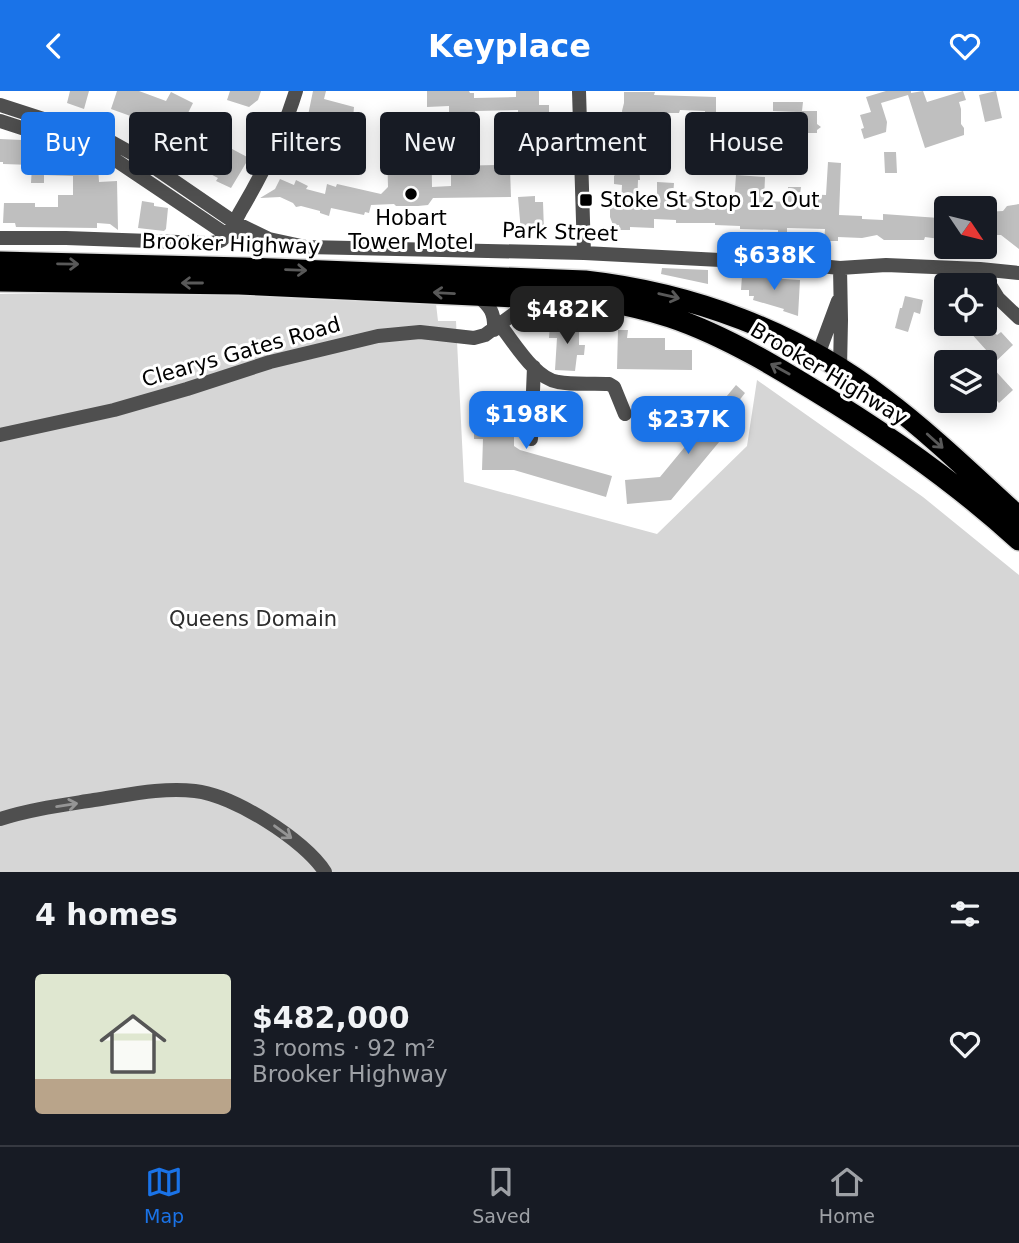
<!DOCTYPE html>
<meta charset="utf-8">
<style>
:root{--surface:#171b24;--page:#20242c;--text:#f1f3f6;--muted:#9ea1a6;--line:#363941;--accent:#1a73e8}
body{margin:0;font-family:"DejaVu Sans",sans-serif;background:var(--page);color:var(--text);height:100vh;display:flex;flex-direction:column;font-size:26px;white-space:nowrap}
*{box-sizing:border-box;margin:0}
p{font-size:23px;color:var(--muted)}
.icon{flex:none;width:38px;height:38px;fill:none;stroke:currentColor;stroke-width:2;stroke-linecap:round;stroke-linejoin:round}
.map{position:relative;height:781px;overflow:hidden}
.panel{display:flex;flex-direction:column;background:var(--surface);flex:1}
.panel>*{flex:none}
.hud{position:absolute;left:21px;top:21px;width:978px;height:63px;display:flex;gap:14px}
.needle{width:46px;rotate:125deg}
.tools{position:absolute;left:934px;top:105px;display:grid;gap:14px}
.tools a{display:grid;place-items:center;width:63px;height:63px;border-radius:7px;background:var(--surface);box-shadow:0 4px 18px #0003;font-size:35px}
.price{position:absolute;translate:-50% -60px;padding:0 16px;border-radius:14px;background:var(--accent);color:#fff;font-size:23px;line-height:46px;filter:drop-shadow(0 2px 4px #0008)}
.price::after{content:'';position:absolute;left:50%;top:42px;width:21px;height:16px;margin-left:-10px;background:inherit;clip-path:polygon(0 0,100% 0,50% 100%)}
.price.current{background:#222;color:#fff}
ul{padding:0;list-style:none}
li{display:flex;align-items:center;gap:21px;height:175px;padding:0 35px}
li+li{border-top:2px solid var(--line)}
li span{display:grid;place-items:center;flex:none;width:196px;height:140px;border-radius:7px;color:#555}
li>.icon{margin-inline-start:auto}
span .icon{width:84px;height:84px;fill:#fffc;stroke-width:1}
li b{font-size:30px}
h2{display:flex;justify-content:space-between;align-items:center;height:84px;padding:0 35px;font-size:30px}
.tag{padding:0 24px;border-radius:7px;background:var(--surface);box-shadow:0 4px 18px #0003;font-size:24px;line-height:63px}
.tag.current{background:var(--accent);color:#fff}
header{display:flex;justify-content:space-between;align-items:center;height:91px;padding:0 35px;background:var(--accent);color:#fff;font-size:32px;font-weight:700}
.tabs{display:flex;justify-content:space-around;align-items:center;height:98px;border-top:2px solid var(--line);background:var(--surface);font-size:19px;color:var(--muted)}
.tabs a{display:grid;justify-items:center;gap:4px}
.tabs .current{color:var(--accent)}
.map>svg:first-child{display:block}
.green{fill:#d6d6d6}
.building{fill:#bfbfbf}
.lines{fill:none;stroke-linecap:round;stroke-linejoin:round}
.highway-casing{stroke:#dbdbdb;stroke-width:24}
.minor{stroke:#4f4f4f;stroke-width:14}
.highway{stroke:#000;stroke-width:21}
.oneway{stroke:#595959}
.oneway2{stroke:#959595}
.poi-dot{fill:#000;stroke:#fff;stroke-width:2.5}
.labels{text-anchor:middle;stroke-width:6;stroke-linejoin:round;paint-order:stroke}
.poi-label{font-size:21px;fill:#000;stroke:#fff;text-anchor:start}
.street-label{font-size:21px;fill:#000;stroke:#fff}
.park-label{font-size:21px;fill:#2d2d2d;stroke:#fff}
</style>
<header><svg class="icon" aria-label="back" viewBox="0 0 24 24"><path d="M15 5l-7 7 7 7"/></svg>Keyplace<svg class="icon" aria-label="heart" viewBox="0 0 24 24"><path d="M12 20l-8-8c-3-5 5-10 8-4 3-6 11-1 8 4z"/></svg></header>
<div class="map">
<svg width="1019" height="781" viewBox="0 0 1019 781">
<rect width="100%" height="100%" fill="#fff"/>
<path class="green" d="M233,200L436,213L438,230H456L464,391L657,443L747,355L757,289L923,406L1019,484V781H0V203Z"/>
<path class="building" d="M70,0H89L84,18L67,12Z
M117,0H139L166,10L171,1L193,12L184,30L203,40L202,42L249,67L231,97L216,90L218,87L199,77L201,74L178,62L180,58L158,48L162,39L135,29L136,27L111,18Z
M230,0H261L258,9L249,16L227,9Z
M313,0H326L324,8L354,16L350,60L308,50L309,45L305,39Z
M427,0H469L470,2H474V7L516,6V0H539V14H549V28L518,30V19L475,20V23L449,25V15L427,16Z
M886,0H911V2L923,0L927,11L963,0L966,9L959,11L961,18V33L964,37V44L925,57L908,4L881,12L887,31L886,41L864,48L861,38L864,37L860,24L871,21L866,6Z
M996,0L1002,27L985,31L979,4Z
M624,1H655L654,4L716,6V30L708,22H705V20L680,19L679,22H667L666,55H650V58H638L640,89H638L637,114L657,115V91L674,92L673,105L706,106V111L734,112L736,84L765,86L764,110L788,111V96H801L800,103L826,104L828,71L841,72L839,124L862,125V128L883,129V123L939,127V128L947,129V149L925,146L924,149H884L877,144L862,147L838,146V150H824L825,138L787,137V141H778V139L740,138V135L715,134V132H676V129L654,128V137L630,136V139H620L619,134H613L610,126V113H621L622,94L614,93V85L618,80V70H622L623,26L622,20L624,12Z
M773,11H803L802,20H817V33L821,36L817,39V42H802V34H797V21L773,20Z
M431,30L432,96L451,95V75L496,74V53L529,55L532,58V78H510L511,106L433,107L428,114L418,115H396L394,113L371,114L369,122L365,121L364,124L331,117L329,125L320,122V120L301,115L296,116L293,112L280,106L260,107L275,98L280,88L294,94L296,89L308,95L306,98L325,103L327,93L336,96L335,98L337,93L381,103L388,96L387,56L410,59V31Z
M0,48L22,49V53L42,54V56H45L44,63L68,64V68H72V71H95V75H98L99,91L117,90L118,139L110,133L97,132V137L16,136L15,132H3L4,112H35V116H58V104H73V85L44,84V92H31L32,74L3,73V71H0Z
M884,61H896L897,82H885Z
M535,105V111H543L544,140L521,141L518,106Z
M142,110L154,112V115L168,117L166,138L164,140L138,137Z
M1019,113V158L1001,144H985V121L1003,120L1007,115Z
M662,177L708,179V193L661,183Z
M742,185L800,189L798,225L783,220L784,218L753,209L754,205H749V199H741Z
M905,205L923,209L920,223L914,221L908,241L895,237L900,217H902Z
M550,233L579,236V254H585L584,264H577L575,280L555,279L557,247H549Z
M967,233H986L997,244L1001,241L1013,254L991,275L1013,299L999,312L985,297V271H981L978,268L987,260L969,240L971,238Z
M618,239H628L627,247H665V259H692V279L617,278Z
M736,294L745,302L738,311L739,327L671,409L627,413L625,389L660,386Z
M474,308L514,309V355L520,359L612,385L606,406L514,379H482L483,348H474Z"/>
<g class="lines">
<defs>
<path id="highway" d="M0,171L244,177L585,190C692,202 797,241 883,307C931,343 975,386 1019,426
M0,190L239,193L603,210C626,214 648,219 670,226C727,245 785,281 835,312C901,353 962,397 1019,449"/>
</defs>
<use href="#highway" class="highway-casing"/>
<path class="minor" d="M579,0L584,162
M0,14L108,49L142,68L234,131L269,148L306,156L584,162L800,173L840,177L886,174L980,178L1019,182
M0,30L111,66L227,144L234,142
M0,147H66L206,152C212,152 217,152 222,149C230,143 235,130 240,121C263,82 283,43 296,0
M980,178L998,207L1019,227
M478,205C490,215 495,222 494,239
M500,234C514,251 535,288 558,291C575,294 592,292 609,293L614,296L625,323
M818,264L838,210
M840,277L841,229L840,177
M0,344L114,319L187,298L270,271L378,245L420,241L474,247L485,244L515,222L543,211
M531,348L534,276
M0,728C31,718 63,714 94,709C128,704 162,696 195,700C233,704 305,749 325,781"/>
<use href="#highway" class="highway"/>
</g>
<defs><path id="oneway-shaft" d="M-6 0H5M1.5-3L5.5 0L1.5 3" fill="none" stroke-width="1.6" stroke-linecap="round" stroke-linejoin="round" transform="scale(1.75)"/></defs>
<g class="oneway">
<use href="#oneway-shaft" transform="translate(68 173) rotate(1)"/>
<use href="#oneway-shaft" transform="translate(296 179) rotate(2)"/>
<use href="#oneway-shaft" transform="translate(192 192) rotate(-180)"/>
<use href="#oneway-shaft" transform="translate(444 202) rotate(-177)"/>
<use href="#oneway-shaft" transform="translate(669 205) rotate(13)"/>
<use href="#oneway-shaft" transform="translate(780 278) rotate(-151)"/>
<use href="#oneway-shaft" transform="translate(935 350) rotate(42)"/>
</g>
<g class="oneway2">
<use href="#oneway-shaft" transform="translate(67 714) rotate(-9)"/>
<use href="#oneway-shaft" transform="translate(283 741) rotate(36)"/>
</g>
<g class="poi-dot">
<circle cx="411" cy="103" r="7"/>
<rect x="579" y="102" width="14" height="14" rx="3.5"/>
</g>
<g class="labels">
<g class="poi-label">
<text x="600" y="116">Stoke St Stop 12 Out</text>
<text x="411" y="134" text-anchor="middle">Hobart<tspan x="411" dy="24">Tower Motel</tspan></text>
</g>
<g class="street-label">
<text transform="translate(560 141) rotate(2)" y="7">Park Street</text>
<text transform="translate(231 153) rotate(2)" y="7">Brooker Highway</text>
<text transform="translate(241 261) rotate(-16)" y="7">Clearys Gates Road</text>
<text transform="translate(829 283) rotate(31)" y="7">Brooker Highway</text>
</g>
<g class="park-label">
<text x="253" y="535">Queens Domain</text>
</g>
</g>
</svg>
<div class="tools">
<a><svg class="needle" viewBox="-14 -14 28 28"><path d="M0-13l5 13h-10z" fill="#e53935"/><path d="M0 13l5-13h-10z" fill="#9ea1a6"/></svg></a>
<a><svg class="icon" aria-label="locate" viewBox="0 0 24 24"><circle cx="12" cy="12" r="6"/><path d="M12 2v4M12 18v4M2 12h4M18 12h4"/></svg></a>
<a><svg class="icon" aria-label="layers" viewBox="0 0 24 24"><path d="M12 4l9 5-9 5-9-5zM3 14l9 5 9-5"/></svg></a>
</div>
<b class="price" style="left:774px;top:201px">$638K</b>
<b class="price current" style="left:567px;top:255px">$482K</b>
<b class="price" style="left:526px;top:360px">$198K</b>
<b class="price" style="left:688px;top:365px">$237K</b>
<div class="hud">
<a class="tag current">Buy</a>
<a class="tag">Rent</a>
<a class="tag">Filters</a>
<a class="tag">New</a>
<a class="tag">Apartment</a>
<a class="tag">House</a>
</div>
</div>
<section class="panel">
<h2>4 homes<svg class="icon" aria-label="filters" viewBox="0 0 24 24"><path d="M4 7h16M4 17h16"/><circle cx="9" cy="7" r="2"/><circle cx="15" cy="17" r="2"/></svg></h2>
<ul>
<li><span style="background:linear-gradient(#dfe7d0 75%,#b9a48a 0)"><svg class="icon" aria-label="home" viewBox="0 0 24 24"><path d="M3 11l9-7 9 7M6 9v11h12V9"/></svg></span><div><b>$482,000</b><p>3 rooms · 92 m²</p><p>Brooker Highway</p></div><svg class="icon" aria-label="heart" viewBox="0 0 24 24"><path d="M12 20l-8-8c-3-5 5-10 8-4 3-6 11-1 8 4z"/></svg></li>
</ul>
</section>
<nav class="tabs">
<a class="current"><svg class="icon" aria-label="map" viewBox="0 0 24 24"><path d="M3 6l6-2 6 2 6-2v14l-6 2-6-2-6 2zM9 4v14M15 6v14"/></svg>Map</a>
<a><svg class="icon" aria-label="saved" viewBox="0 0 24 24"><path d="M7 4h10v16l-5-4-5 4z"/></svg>Saved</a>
<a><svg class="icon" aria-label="home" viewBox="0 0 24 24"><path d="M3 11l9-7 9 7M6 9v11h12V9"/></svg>Home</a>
</nav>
